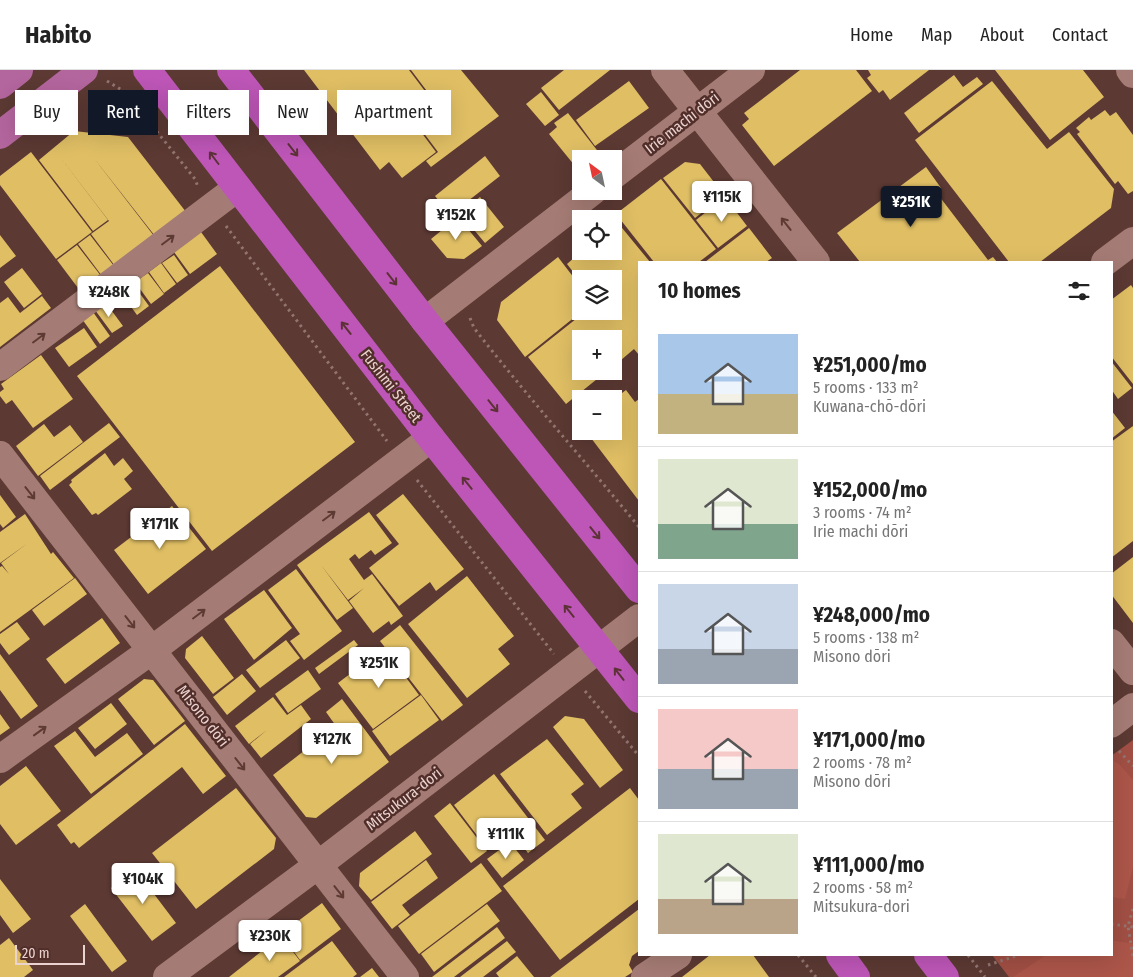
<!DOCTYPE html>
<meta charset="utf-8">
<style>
:root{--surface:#fff;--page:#f2f2f2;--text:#222;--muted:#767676;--line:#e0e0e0;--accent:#111827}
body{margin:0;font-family:"Fira Sans Condensed",sans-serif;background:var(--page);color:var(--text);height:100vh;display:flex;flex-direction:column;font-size:19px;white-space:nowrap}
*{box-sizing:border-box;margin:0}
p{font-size:16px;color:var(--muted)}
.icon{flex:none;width:28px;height:28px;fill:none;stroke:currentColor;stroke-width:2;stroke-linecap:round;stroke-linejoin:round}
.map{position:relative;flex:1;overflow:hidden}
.details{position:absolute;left:638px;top:191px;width:475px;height:695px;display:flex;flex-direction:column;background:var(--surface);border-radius:0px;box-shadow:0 5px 20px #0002}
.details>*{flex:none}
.top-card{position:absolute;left:15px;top:20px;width:475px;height:45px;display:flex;gap:10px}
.needle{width:32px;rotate:327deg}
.fabs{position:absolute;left:572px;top:80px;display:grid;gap:10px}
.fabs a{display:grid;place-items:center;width:50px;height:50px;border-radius:0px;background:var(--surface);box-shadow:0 5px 20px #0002;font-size:25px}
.scale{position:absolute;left:15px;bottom:12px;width:70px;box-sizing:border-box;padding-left:5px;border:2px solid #ebd4d0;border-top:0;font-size:14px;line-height:18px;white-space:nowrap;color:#ebd4d0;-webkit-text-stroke:4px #512e29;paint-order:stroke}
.price{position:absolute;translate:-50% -42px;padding:0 11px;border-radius:5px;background:#fff;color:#222;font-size:16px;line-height:32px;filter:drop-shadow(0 1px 2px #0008)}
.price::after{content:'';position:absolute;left:50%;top:30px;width:15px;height:11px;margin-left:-8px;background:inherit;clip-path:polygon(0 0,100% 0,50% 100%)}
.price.current{background:var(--accent);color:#fff}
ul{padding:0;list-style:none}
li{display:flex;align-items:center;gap:15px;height:125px;padding:0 20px}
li+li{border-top:1px solid var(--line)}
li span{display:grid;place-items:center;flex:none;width:140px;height:100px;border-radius:0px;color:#555}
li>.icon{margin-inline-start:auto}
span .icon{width:60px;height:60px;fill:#fffc;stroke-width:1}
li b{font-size:21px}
h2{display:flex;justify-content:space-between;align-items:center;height:60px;padding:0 20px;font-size:21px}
.chip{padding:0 18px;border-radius:0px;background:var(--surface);box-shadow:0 5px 20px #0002;font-size:18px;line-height:45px}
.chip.current{background:var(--accent);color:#fff}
header{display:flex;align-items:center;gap:30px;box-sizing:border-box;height:70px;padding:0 25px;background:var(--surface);border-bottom:1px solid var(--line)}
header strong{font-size:24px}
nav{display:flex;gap:28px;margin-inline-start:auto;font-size:18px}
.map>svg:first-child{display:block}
.green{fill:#a14f44}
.forest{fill:#ac5549}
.building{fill:#dfbe64}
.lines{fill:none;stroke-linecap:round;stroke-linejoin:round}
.path{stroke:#937570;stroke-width:3;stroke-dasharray:2.5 4;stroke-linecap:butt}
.minor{stroke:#a57c75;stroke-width:28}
.major{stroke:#b3659d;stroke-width:28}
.highway{stroke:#bd56b7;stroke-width:28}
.oneway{stroke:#5c3237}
.oneway2{stroke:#5e3a34}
.labels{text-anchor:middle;stroke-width:5;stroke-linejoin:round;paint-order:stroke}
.street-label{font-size:15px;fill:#ebd4d0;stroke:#512e29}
</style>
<header>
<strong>Habito</strong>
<nav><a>Home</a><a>Map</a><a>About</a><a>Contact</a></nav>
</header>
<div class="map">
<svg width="1133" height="907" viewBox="0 0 1133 907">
<rect width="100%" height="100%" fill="#5c3933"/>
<path class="green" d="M1133,670V907H1009L992,885H1111V686Z"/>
<path class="forest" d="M1111,689L1120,695L1133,710V797L1125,829L1111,827Z
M1111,870L1133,874V907H1013L1046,885H1111Z"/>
<path class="building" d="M304,0H409L443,45L421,62L436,82L402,108L389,92L380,100Z
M411,0H461L499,46L431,97L426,91L438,82L423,62L445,45Z
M564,0H610L559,40L541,18Z
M800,0H856L872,21L774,96L742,55L749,49L744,43Z
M868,0H929L890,30L883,20L879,23L867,8L871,5Z
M995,0H1083L1104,27L1050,70Z
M954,5L963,17L977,7L983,14L919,63L904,43Z
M629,11L649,38L595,76L576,50Z
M992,11L1047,79L1069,62L1114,119L1111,138L1040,192H1009L915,70Z
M541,22L559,45L545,56L526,34Z
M1105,40L1110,46L1116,42L1133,65V121L1128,124L1118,111L1115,114L1077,64L1080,62L1076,58L1089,47L1091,50Z
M568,43L600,84L594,89H581L575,96L549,64L557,57L554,53Z
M74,61L128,67L186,142L155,166L93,87L154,166L115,196L91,164L109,151L57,83L108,150L93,161L39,90Z
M31,82L92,162L56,189L0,115V106Z
M485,86L500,106L450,145L435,126Z
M685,92L700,94L724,125L695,148L663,108Z
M926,97L941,118L936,122L988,190L993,187L997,192H860L837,163Z
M661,109L716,179L699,192H654L616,144Z
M480,127L504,157L485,173L460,143Z
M725,127L747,156L718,178L696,150Z
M458,147L482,176L464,189L447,188L431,169Z
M618,153L650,192H639V285L634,279L614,296V269H581V301H607L566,334L528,287L586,241H614V209H581V212L567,194L582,181H614V156Z
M749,158L772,188L766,192H705Z
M201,162L217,184L190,204L174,182Z
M0,165L16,186L0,198Z
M90,165L114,196L102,206L78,174Z
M77,175L101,206L81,222L57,190Z
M174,185L188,205L177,213L162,193Z
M558,187L581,217V242L525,287L497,250L501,232Z
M161,193L176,214L164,223L149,202Z
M220,196L355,372L212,481L77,306Z
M22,198L42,224L24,238L4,212Z
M148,203L164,224L151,234L135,212Z
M133,214L149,236L137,245L121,223Z
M1131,215L1133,218V314L1111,286V230Z
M42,226L51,238L0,277V233L8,227L20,243Z
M106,233L123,256L112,263L95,240Z
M93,242L110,266L100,274L82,249Z
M84,258L97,277L69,297L55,278Z
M41,285L73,329L33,358L12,330L6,334L0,326V322L4,319L1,314Z
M1111,291L1132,318L1118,329L1111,319Z
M626,320L635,332L639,329V431L591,368L600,361H614V329Z
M1111,340L1125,358L1111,369Z
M109,353L120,367L50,420L40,406Z
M44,354L54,367L70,355L83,372L38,406L16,376Z
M1133,356V471L1111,488V372Z
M105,383L114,396L123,388L133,401L124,409L132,419L98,445L96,443L92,445L69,415L72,412L71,410Z
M403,424L464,499L436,521L430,512L399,536L369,498L399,474L376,445Z
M0,425L16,447L3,458L0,454Z
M172,436L206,479L148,524L114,480Z
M369,442L392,473L375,485L371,480L359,489L355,484L349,489L364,510L372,504L403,546L391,555L389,551L373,563L349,531L364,518L348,530L321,495L353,538L337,550L297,495Z
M25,444L51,484L53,482L74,508L0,562V497L2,496L9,504L1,493L28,473L0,493V462Z
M1133,487V553L1111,524V504Z
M296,499L342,561L304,590L290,571L300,564L268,520Z
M467,506L514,566L498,579L510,594L467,628L408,554Z
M75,508L87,524L44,556L32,540Z
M264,520L292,558L254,590L224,549Z
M102,548L120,573L65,614L46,589Z
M17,552L30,569L9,585L0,573V564Z
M400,555L463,635L442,651L380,571Z
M202,566L234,608L213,624L185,588L186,579Z
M286,570L300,588L260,618L246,600Z
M354,570L358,575L319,604L315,598Z
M384,578L419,625L373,659L338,613Z
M0,584L38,636L21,649L0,620Z
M308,600L321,619L288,643L275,624Z
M242,604L256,621L227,645L213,627Z
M144,609L153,610L185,651L154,675L118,629Z
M421,625L439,650L390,686L372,661Z
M273,627L287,645L301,635L311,649L261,688L250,674L267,660L249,674L235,656Z
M342,629L389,692L316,748L306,747L273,705L336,656L326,642Z
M111,633L127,654L95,679L78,658Z
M0,644L10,658L0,665Z
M565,646L584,649L623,700L600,718L553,657Z
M185,654L226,706L203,724L182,697L79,778L74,772L71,774L57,755Z
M75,661L95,687L127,663L143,684L91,724L54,676Z
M547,669L584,714L571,724L582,738L547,765L500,704Z
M26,696L61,741L16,775L0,754V716Z
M494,704L545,770L528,783L514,765L499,777L493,770L485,776L454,735Z
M236,718L276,768L274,779L196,839L152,783Z
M630,718L639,730V829L560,890L503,816Z
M450,733L487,781L471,793L434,746Z
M415,761L432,784L371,830L359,816L360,803Z
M510,772L524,790L502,808L487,789Z
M426,790L438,808L402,835L410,845L392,859L371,832Z
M481,793L502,821L419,884L398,856Z
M135,799L176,853L152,871L111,818Z
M0,809L31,849L13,863L0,845Z
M322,833L341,859L300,890L281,864Z
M85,834L127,891L112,902L70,846Z
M487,834L500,851L434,902L421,884Z
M639,839V881L632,886L629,895L633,902L625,907H550Z
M497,857L505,868L454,907H432Z
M281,866L300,891L278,907H229Z
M9,868L33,900L24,907H0V875Z
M332,871L357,904L353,907H284Z
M507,871L516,882L483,907H460Z
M710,885H753L769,907H682Z
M517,886L534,907H499L496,903Z
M372,898L379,907H360Z"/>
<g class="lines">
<path class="path" d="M107,11L125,22L195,109L198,117
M226,156L387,371
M470,248L474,258C527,326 584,390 639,457
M417,410L554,584
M585,621L639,686
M1119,681L1133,696
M1133,839L1128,856L1133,887
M1111,854L1133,857
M798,885L816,907
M968,885L985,907
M988,895L1019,885"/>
<path class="minor" d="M665,0L816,192
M1130,0L1133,4
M614,105L751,0
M1105,192L1133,171
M425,251L593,121
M0,297L237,118
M0,385L405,907
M1111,573L1133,601
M1111,654L1133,637
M0,689L152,580L431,368
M167,907L318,795L639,548
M645,907L678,885"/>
<path class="major" d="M0,15L19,0
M0,65L84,0"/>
<path class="highway" d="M147,0L431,368L639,629
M231,0L425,251L639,519
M840,885L856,907
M928,885L945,907"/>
</g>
<defs><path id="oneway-shaft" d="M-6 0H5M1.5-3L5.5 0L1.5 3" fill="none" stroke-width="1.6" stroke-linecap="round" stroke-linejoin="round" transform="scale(1.25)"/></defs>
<g class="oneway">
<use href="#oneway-shaft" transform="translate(293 80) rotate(52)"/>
<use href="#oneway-shaft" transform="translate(214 88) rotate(-127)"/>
<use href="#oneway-shaft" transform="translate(392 209) rotate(52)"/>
<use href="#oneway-shaft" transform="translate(346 258) rotate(-128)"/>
<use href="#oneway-shaft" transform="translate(493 336) rotate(51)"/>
<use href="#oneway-shaft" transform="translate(467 413) rotate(-129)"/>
<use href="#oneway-shaft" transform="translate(595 463) rotate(51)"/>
<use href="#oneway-shaft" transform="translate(569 541) rotate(-129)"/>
<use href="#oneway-shaft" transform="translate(619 604) rotate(-128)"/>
</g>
<g class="oneway2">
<use href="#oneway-shaft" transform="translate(786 154) rotate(-128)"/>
<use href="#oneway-shaft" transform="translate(168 170) rotate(-37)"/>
<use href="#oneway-shaft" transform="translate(39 268) rotate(-37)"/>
<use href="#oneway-shaft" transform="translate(30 423) rotate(52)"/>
<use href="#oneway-shaft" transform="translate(329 446) rotate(-37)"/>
<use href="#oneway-shaft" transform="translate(199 544) rotate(-37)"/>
<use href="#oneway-shaft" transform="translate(130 552) rotate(52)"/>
<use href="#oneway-shaft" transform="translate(40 661) rotate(-36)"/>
<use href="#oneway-shaft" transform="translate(240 694) rotate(52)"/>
<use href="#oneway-shaft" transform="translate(339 822) rotate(52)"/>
</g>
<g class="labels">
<g class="street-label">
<text transform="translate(682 53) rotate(-38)" y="5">Irie machi dōri</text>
<text transform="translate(391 316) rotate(52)" y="5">Fushimi Street</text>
<text transform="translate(203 646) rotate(52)" y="5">Misono dōri</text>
<text transform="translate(404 729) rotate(-38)" y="5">Mitsukura-dori</text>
</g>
</g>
</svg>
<div class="fabs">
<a><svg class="needle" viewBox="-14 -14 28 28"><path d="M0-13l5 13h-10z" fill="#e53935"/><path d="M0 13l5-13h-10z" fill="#767676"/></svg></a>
<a><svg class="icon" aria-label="locate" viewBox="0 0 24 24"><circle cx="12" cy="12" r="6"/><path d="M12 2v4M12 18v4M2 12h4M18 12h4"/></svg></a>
<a><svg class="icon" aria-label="layers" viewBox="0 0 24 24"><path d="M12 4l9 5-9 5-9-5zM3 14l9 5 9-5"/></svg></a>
<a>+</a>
<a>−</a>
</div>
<div class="scale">20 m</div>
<b class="price" style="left:722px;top:153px">¥115K</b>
<b class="price current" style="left:911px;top:158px">¥251K</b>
<b class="price" style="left:456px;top:171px">¥152K</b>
<b class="price" style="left:109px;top:248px">¥248K</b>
<b class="price" style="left:160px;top:480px">¥171K</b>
<b class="price" style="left:379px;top:619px">¥251K</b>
<b class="price" style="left:332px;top:695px">¥127K</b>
<b class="price" style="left:506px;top:790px">¥111K</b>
<b class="price" style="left:143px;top:835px">¥104K</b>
<b class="price" style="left:270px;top:892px">¥230K</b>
<div class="top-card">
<a class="chip">Buy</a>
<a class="chip current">Rent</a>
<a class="chip">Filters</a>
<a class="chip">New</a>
<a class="chip">Apartment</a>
</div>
<section class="details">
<h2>10 homes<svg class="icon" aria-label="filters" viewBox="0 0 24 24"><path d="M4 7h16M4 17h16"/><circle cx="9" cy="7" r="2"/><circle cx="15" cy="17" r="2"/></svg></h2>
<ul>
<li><span style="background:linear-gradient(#a9c7e8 60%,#c2b280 0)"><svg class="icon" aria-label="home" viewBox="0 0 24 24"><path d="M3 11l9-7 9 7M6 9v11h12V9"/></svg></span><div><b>¥251,000/mo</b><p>5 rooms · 133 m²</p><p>Kuwana-chō-dōri</p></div></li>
<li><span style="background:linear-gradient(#dfe7d0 65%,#7fa58c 0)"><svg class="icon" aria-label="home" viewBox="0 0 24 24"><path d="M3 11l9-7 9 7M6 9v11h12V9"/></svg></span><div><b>¥152,000/mo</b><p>3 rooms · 74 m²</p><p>Irie machi dōri</p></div></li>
<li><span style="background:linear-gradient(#c9d6e8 65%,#9aa5b1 0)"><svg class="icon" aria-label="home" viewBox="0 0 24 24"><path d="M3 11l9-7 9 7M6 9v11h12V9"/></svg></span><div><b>¥248,000/mo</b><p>5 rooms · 138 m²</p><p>Misono dōri</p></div></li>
<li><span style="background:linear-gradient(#f6c9c9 60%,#9aa5b1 0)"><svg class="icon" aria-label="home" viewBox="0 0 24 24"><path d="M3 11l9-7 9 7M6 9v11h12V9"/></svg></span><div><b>¥171,000/mo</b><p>2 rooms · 78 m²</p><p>Misono dōri</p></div></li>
<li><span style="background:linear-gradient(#dfe7d0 65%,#b9a48a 0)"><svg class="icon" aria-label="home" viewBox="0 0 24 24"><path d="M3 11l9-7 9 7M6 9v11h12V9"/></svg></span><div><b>¥111,000/mo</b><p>2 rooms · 58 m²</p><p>Mitsukura-dori</p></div></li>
</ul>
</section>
</div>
